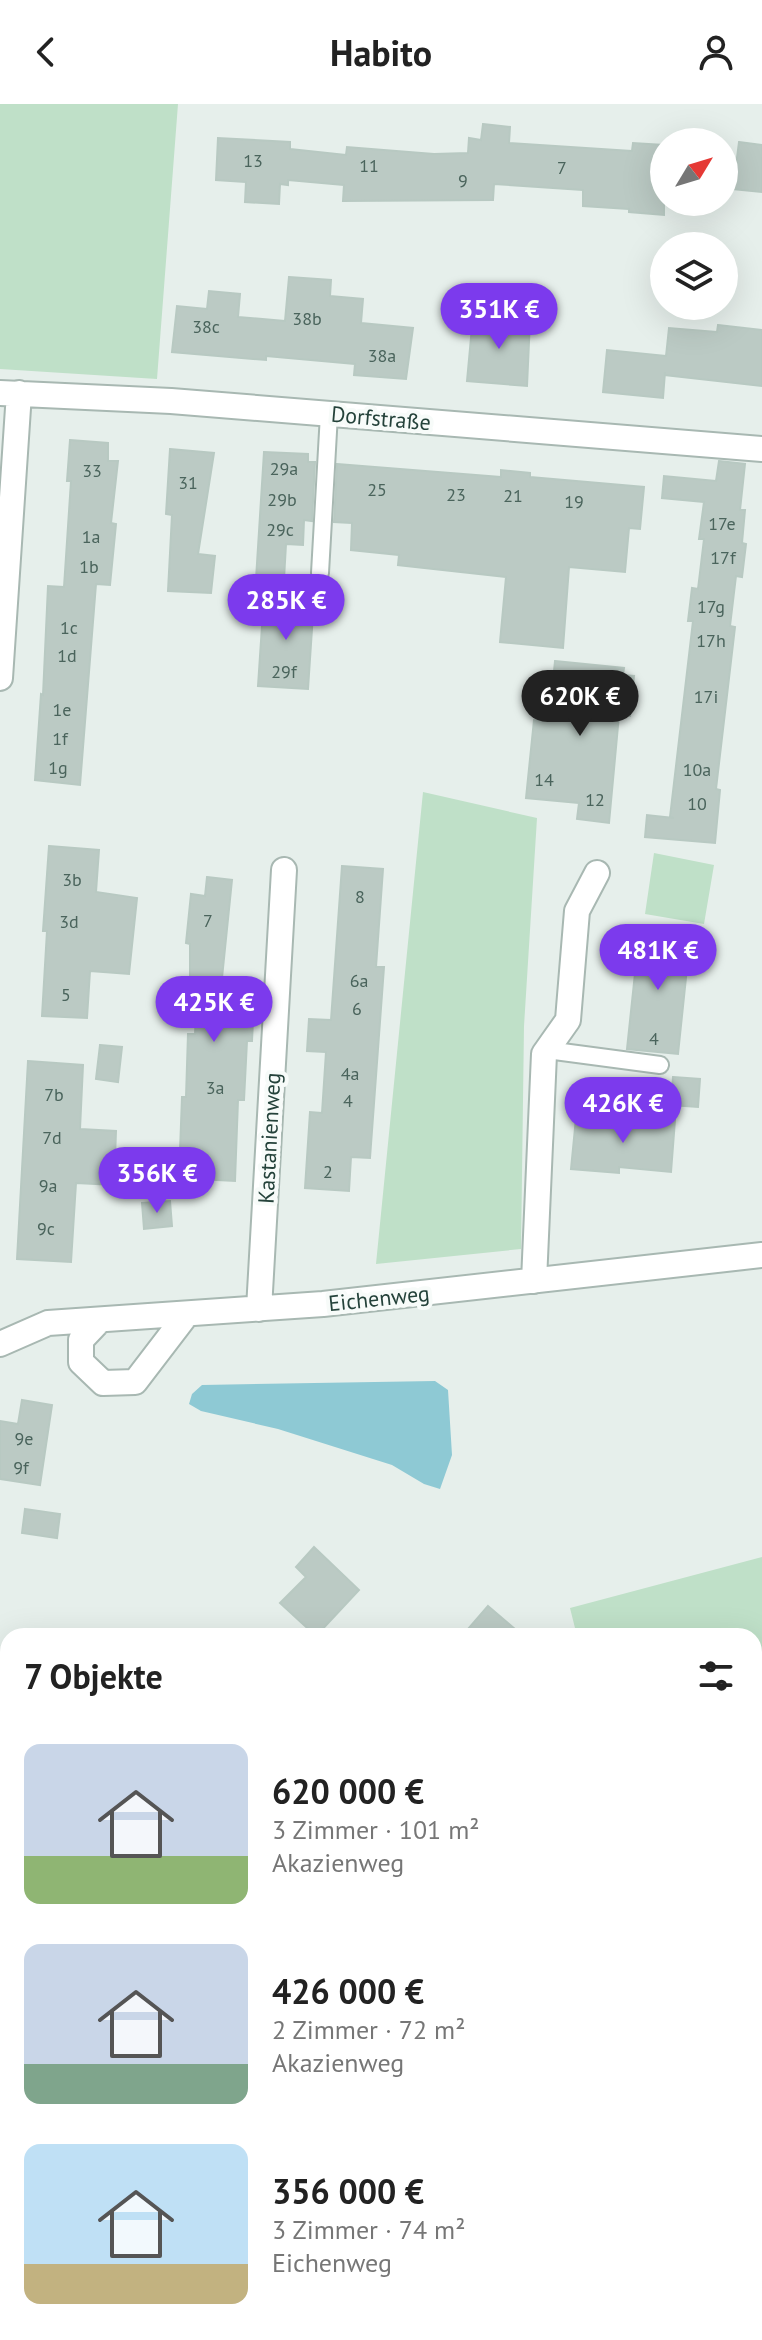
<!DOCTYPE html>
<html lang="de">
<meta charset="utf-8">
<style>
:root{--surface:#fff;--page:#f2f2f2;--text:#222;--muted:#767676;--accent:#7c3aed}
body{margin:0;font-family:"PT Sans",sans-serif;background:var(--page);color:var(--text);height:100vh;display:flex;flex-direction:column;font-size:30px;white-space:nowrap}
*{box-sizing:border-box;margin:0}
p{font-size:26px;color:var(--muted)}
.icon{flex:none;width:44px;height:44px;fill:none;stroke:currentColor;stroke-width:2;stroke-linecap:round;stroke-linejoin:round}
.map{position:relative;flex:1;overflow:hidden}
.side{position:absolute;left:0px;top:1524px;width:762px;height:712px;display:flex;flex-direction:column;background:var(--surface);border-radius:24px 24px 0 0;box-shadow:0 8px 32px #0002}
.side>*{flex:none}
.needle{width:52px;rotate:52deg}
.controls{position:absolute;left:650px;top:24px;display:grid;gap:16px}
.controls a{display:grid;place-items:center;width:88px;height:88px;border-radius:50%;background:var(--surface);box-shadow:0 8px 32px #0002;font-size:40px}
.price{position:absolute;translate:-50% -68px;padding:0 18px;border-radius:28px;background:var(--accent);color:#fff;font-size:26px;line-height:52px;filter:drop-shadow(0 2px 4px #0008)}
.price::after{content:'';position:absolute;left:50%;top:48px;width:24px;height:18px;margin-left:-12px;background:inherit;clip-path:polygon(0 0,100% 0,50% 100%)}
.price.current{background:#222;color:#fff}
ul{padding:0;list-style:none}
li{display:flex;align-items:center;gap:24px;height:200px;padding:0 24px}
li span{display:grid;place-items:center;flex:none;width:224px;height:160px;border-radius:16px;color:#555}
li>.icon{margin-inline-start:auto}
span .icon{width:96px;height:96px;fill:#fffc;stroke-width:1}
li b{font-size:34px}
h2{display:flex;justify-content:space-between;align-items:center;height:96px;padding:0 24px;font-size:34px}
header{display:flex;justify-content:space-between;align-items:center;height:104px;padding:0 24px;background:var(--surface);font-size:36px;font-weight:700}
.map>svg:first-child{display:block}
.green{fill:#bfe0c8}
.water{fill:#8ec9d4}
.building{fill:#bbcac4;stroke:#b8c9c2;stroke-width:2}
.lines{fill:none;stroke-linecap:round;stroke-linejoin:round}
.lane-casing{stroke:#a8b8b2;stroke-width:20}
.street-casing{stroke:#a8b8b2;stroke-width:28}
.lane{stroke:#fff;stroke-width:16}
.street{stroke:#fff;stroke-width:24}
.labels{text-anchor:middle;stroke-width:8;stroke-linejoin:round;paint-order:stroke}
.number-label{font-size:18px;fill:#4a645c}
.street-label{font-size:22px;fill:#24423a;stroke:#f7fbf9}
</style>
<header><svg class="icon" aria-label="back" viewBox="0 0 24 24"><path d="M15 5l-7 7 7 7"/></svg>Habito<svg class="icon" aria-label="person" viewBox="0 0 24 24"><circle cx="12" cy="8" r="4"/><path d="M4 21q1-7 8-7t8 7"/></svg></header>
<div class="map">
<svg width="762" height="2236" viewBox="0 0 762 2236">
<rect width="100%" height="100%" fill="#e6efeb"/>
<path class="green" d="M0,0H178L157,275L0,265Z
M423,688L537,714L524,922L521,1145L376,1160Z
M654,749L714,761L704,820L645,810Z
M762,1453V1762L754,1764V1532H577L570,1504Z"/>
<path class="water" d="M435,1277L448,1286L452,1351L440,1385L424,1380L392,1361L278,1325L201,1307L189,1300L192,1290L202,1281Z"/>
<path class="building" d="M483,20L510,23L509,39L632,47L633,39L664,41V111L629,108V105L583,102V86L494,80L493,96L343,97L344,81L288,76V81L280,80L279,100L245,98L246,78L216,76L218,34L290,38V45L346,51L347,43L434,50L468,49L469,34L481,36Z
M739,38L762,41V88L733,85Z
M289,173L331,176L330,192L363,195L361,219L413,224L406,275L354,271L355,260L266,252V256L172,248L177,202L207,205L209,187L240,190L238,213L285,217Z
M473,212L530,216L527,282L467,277Z
M718,221L762,226V282L665,271V268L663,294L603,288L607,246L666,252L669,224L717,228Z
M70,336L108,339V357H118L111,419L116,420L110,481L96,480L80,681L35,676L41,590L43,591L48,482L64,483L71,377H67Z
M170,345L214,349L198,450L215,452L211,489L168,487L172,411L166,410Z
M264,348L308,350V358H315L312,417L304,416L303,441L286,440L283,493L255,491Z
M719,357L745,360L740,406H745L742,439L746,440L742,473L736,472L730,522L735,523L716,685L720,686L715,739L645,733L647,711L674,714L670,713L693,517H688L692,484L698,485L704,435H699L704,398L662,394L664,372L716,377Z
M337,360L501,373V366L530,369V373L644,383L640,425L629,424L625,468L569,463L563,544L500,538L506,473L398,461L399,451L351,446L352,419L334,418Z
M264,492L314,495L308,585L258,582Z
M555,557L624,564L623,571L634,572L630,612L619,611L609,719L577,715L579,699L526,694L534,616L549,617Z
M49,742L99,746L96,788L137,794L129,870L90,867L87,914L42,912L47,827H43Z
M342,762L383,765L376,863H384L370,1054L351,1053L349,1087L305,1084L310,1008L322,1009L326,948L307,947L309,915L331,916Z
M207,773L232,776L222,874L255,876L252,937H247L244,996H238L235,1077L179,1074L182,993H186L188,930H195L198,873H190V840L186,839L191,790L205,792Z
M640,822L679,827L677,844L689,845L678,950L627,945Z
M100,941L122,943L118,978L96,975Z
M28,957L83,961L80,1025L116,1027L114,1081L76,1079L71,1158L17,1155Z
M673,973L700,975L698,1003L671,1001Z
M628,1013L675,1016L671,1068L619,1063V1069L571,1065L576,1014L627,1018Z
M170,1097L172,1122L144,1125L142,1099Z
M22,1296L52,1301L40,1381L0,1375V1317L18,1320Z
M25,1405L60,1410L57,1434L22,1429Z
M314,1443L359,1486L316,1532L280,1499L306,1473L296,1463Z
M488,1502L523,1532H462Z"/>
<g class="lines">
<defs>
<path id="lane" d="M320,469L329,310
M547,946L660,961
M0,1814L8,1821"/>
<path id="street" d="M0,289L171,297L762,345
M0,574L19,289
M534,1177L544,950L568,916L577,807L597,769
M259,1205L284,766
M100,1216L81,1236V1258L103,1279L135,1278L187,1210
M0,1240L48,1219L323,1200L762,1151
M754,1900L762,1901
M0,2062L8,2052
M264,2228L273,2236"/>
</defs>
<use href="#lane" class="lane-casing"/>
<use href="#street" class="street-casing"/>
<use href="#lane" class="lane"/>
<use href="#street" class="street"/>
</g>
<g class="labels">
<g class="number-label">
<text x="253" y="63">13</text>
<text x="369" y="68">11</text>
<text x="562" y="70">7</text>
<text x="463" y="83">9</text>
<text x="307" y="221">38b</text>
<text x="206" y="229">38c</text>
<text x="382" y="258">38a</text>
<text x="284" y="371">29a</text>
<text x="92" y="373">33</text>
<text x="188" y="385">31</text>
<text x="377" y="392">25</text>
<text x="456" y="397">23</text>
<text x="513" y="398">21</text>
<text x="282" y="402">29b</text>
<text x="574" y="404">19</text>
<text x="722" y="426">17e</text>
<text x="280" y="432">29c</text>
<text x="91" y="439">1a</text>
<text x="723" y="460">17f</text>
<text x="89" y="469">1b</text>
<text x="711" y="509">17g</text>
<text x="69" y="530">1c</text>
<text x="711" y="543">17h</text>
<text x="67" y="558">1d</text>
<text x="284" y="574">29f</text>
<text x="706" y="599">17i</text>
<text x="62" y="612">1e</text>
<text x="60" y="641">1f</text>
<text x="58" y="670">1g</text>
<text x="697" y="672">10a</text>
<text x="544" y="682">14</text>
<text x="595" y="702">12</text>
<text x="697" y="706">10</text>
<text x="72" y="782">3b</text>
<text x="360" y="799">8</text>
<text x="208" y="823">7</text>
<text x="69" y="824">3d</text>
<text x="359" y="883">6a</text>
<text x="66" y="897">5</text>
<text x="357" y="911">6</text>
<text x="654" y="941">4</text>
<text x="350" y="976">4a</text>
<text x="215" y="990">3a</text>
<text x="54" y="997">7b</text>
<text x="348" y="1003">4</text>
<text x="52" y="1040">7d</text>
<text x="328" y="1074">2</text>
<text x="48" y="1088">9a</text>
<text x="46" y="1131">9c</text>
<text x="24" y="1341">9e</text>
<text x="21" y="1370">9f</text>
</g>
<g class="street-label">
<text transform="translate(381 314) rotate(5)" y="8">Dorfstraße</text>
<text transform="translate(269 1034) rotate(-87)" y="8">Kastanienweg</text>
<text transform="translate(379 1194) rotate(-6)" y="8">Eichenweg</text>
</g>
</g>
</svg>
<div class="controls">
<a><svg class="needle" viewBox="-14 -14 28 28"><path d="M0-13l5 13h-10z" fill="#e53935"/><path d="M0 13l5-13h-10z" fill="#767676"/></svg></a>
<a><svg class="icon" aria-label="layers" viewBox="0 0 24 24"><path d="M12 4l9 5-9 5-9-5zM3 14l9 5 9-5"/></svg></a>
</div>
<b class="price" style="left:499px;top:247px">351K €</b>
<b class="price" style="left:286px;top:538px">285K €</b>
<b class="price current" style="left:580px;top:634px">620K €</b>
<b class="price" style="left:658px;top:888px">481K €</b>
<b class="price" style="left:214px;top:940px">425K €</b>
<b class="price" style="left:623px;top:1041px">426K €</b>
<b class="price" style="left:157px;top:1111px">356K €</b>
<section class="side">
<h2>7 Objekte<svg class="icon" aria-label="filters" viewBox="0 0 24 24"><path d="M4 7h16M4 17h16"/><circle cx="9" cy="7" r="2"/><circle cx="15" cy="17" r="2"/></svg></h2>
<ul>
<li><span style="background:linear-gradient(#c9d6e8 70%,#8fb573 0)"><svg class="icon" aria-label="home" viewBox="0 0 24 24"><path d="M3 11l9-7 9 7M6 9v11h12V9"/></svg></span><div><b>620 000 €</b><p>3 Zimmer · 101 m²</p><p>Akazienweg</p></div></li>
<li><span style="background:linear-gradient(#c9d6e8 75%,#7fa58c 0)"><svg class="icon" aria-label="home" viewBox="0 0 24 24"><path d="M3 11l9-7 9 7M6 9v11h12V9"/></svg></span><div><b>426 000 €</b><p>2 Zimmer · 72 m²</p><p>Akazienweg</p></div></li>
<li><span style="background:linear-gradient(#bfe0f5 75%,#c2b280 0)"><svg class="icon" aria-label="home" viewBox="0 0 24 24"><path d="M3 11l9-7 9 7M6 9v11h12V9"/></svg></span><div><b>356 000 €</b><p>3 Zimmer · 74 m²</p><p>Eichenweg</p></div></li>
</ul>
</section>
</div>
